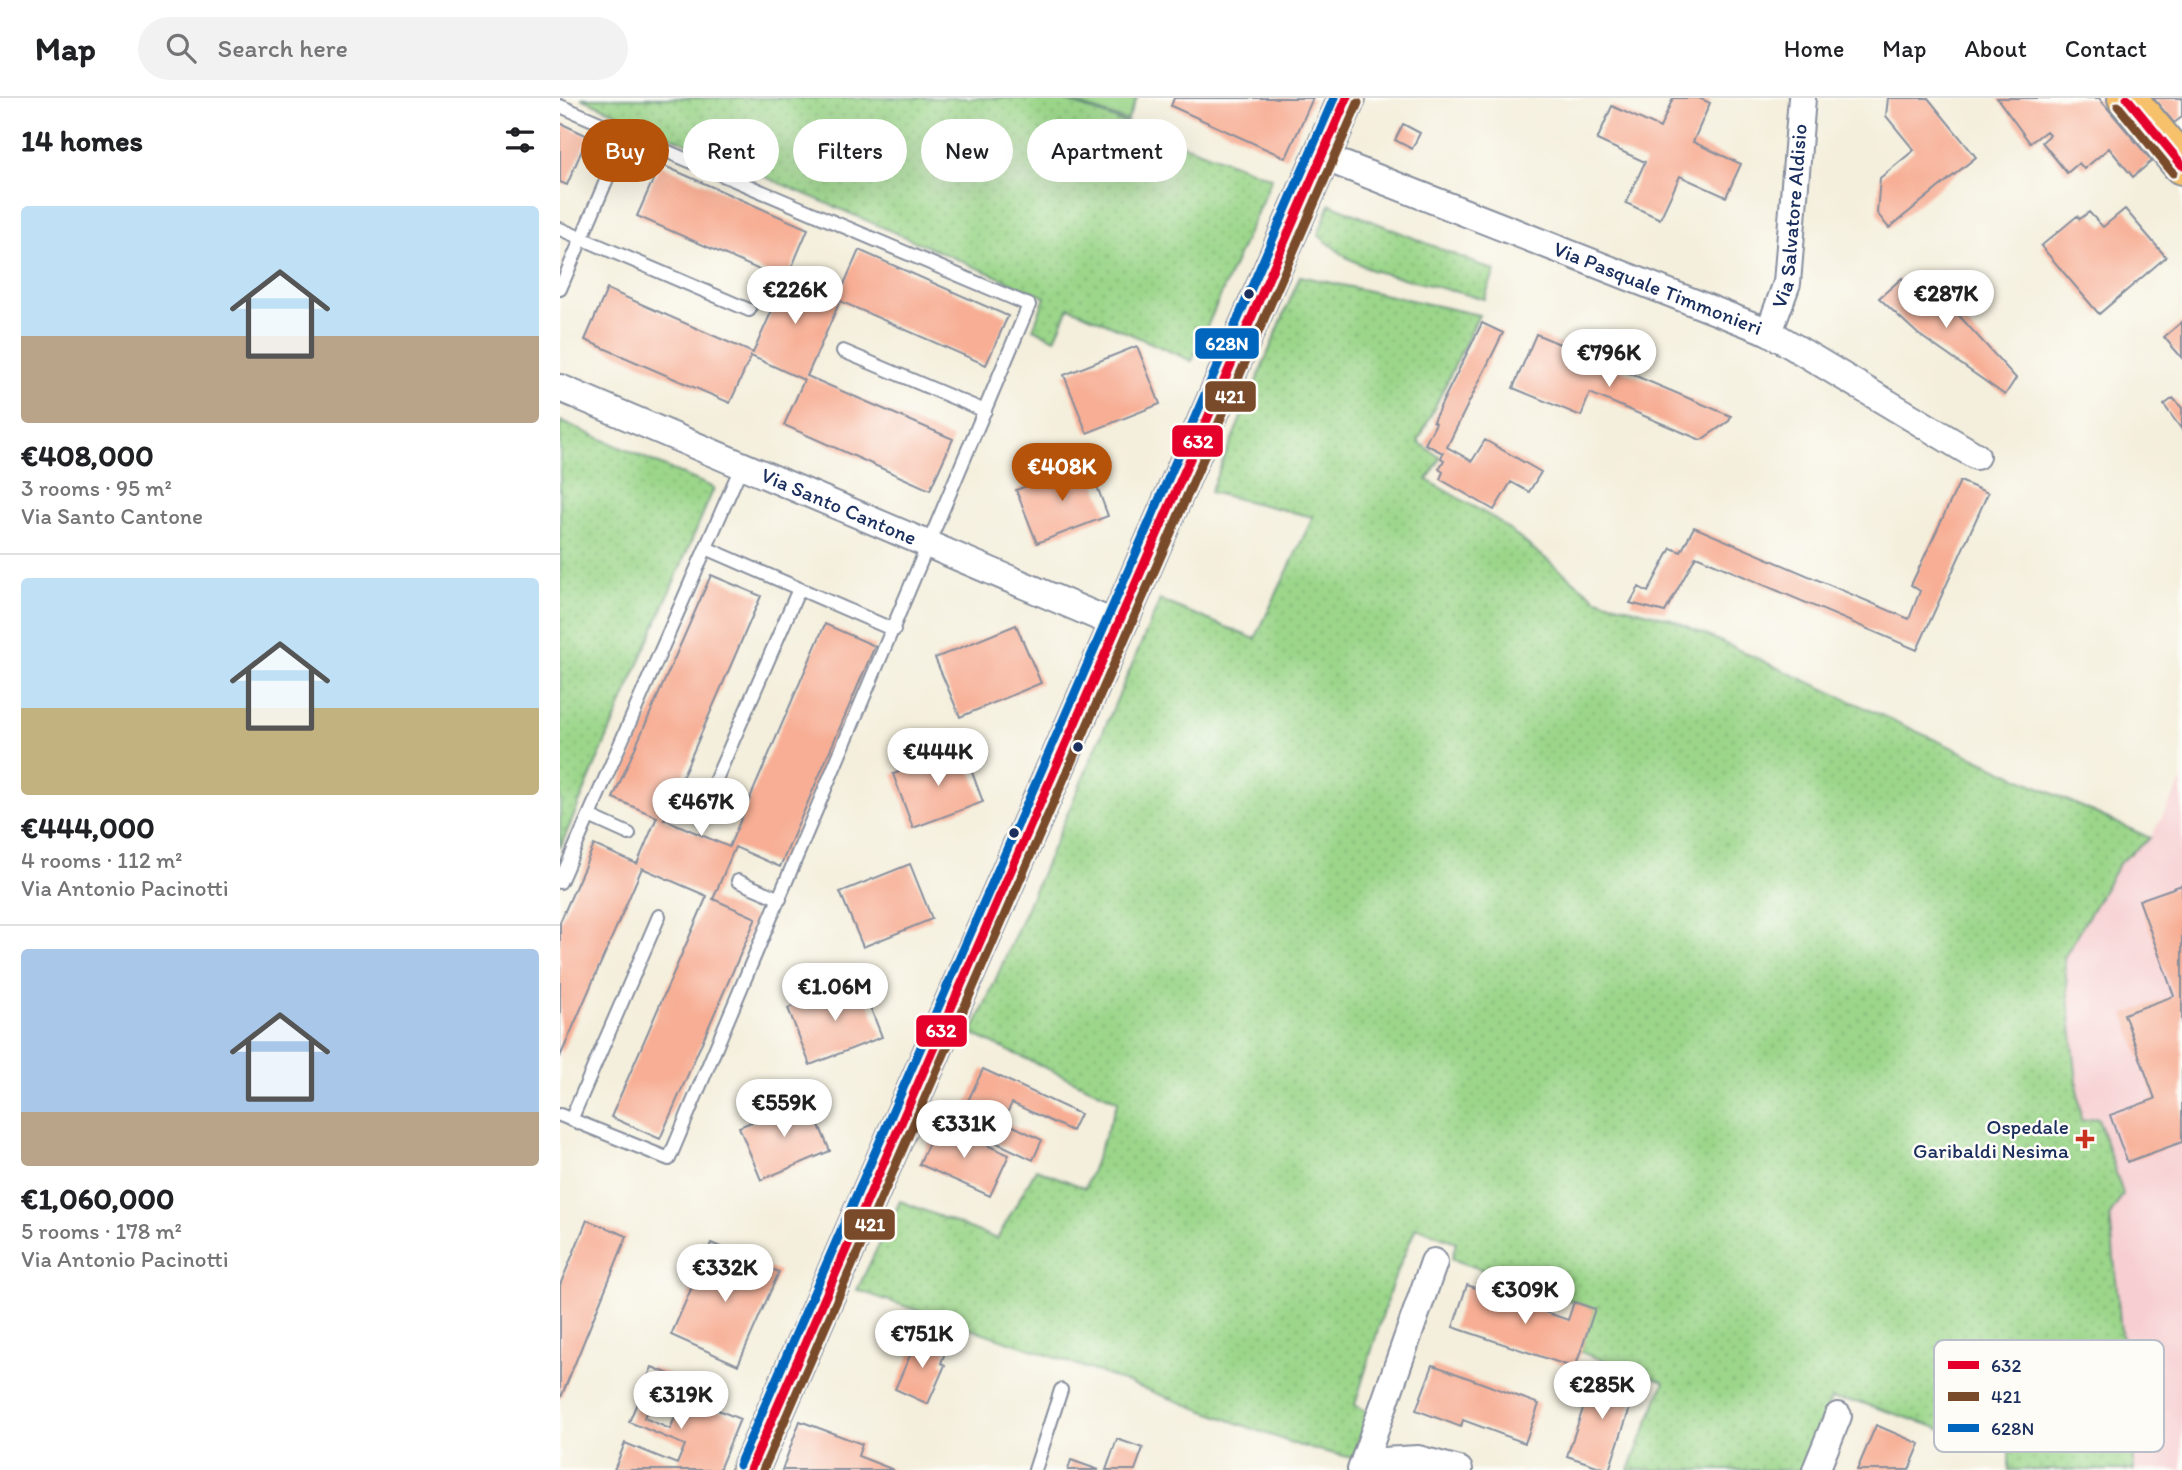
<!DOCTYPE html>
<meta charset="utf-8">
<style>
:root{--surface:#fff;--page:#f2f2f2;--text:#202124;--muted:#757577;--line:#e0e0e0;--accent:#b45309}
body{margin:0;font-family:Itim,sans-serif;background:var(--page);color:var(--text);height:100vh;display:flex;flex-direction:column;font-size:26px;white-space:nowrap}
*{box-sizing:border-box;margin:0}
p{font-size:23px;color:var(--muted)}
.icon{flex:none;width:38px;height:38px;fill:none;stroke:currentColor;stroke-width:2;stroke-linecap:round;stroke-linejoin:round}
.map{position:relative;flex:1;overflow:hidden}
.sheet{display:flex;flex-direction:column;background:var(--surface);width:560px}
.sheet>*{flex:none}
.top-card{position:absolute;left:21px;top:21px;width:665px;height:63px;display:flex;gap:14px}
.price{position:absolute;translate:-50% -60px;padding:0 16px;border-radius:24px;background:#fff;color:#222;font-size:23px;line-height:46px;filter:drop-shadow(0 2px 4px #0008)}
.price::after{content:'';position:absolute;left:50%;top:42px;width:21px;height:16px;margin-left:-10px;background:inherit;clip-path:polygon(0 0,100% 0,50% 100%)}
.price.on{background:var(--accent);color:#fff}
ul{padding:0;list-style:none}
li{display:grid;align-content:center;gap:14px;height:371px;padding:0 21px}
li+li{border-top:2px solid var(--line)}
li span{display:grid;place-items:center;height:217px;border-radius:7px;color:#555}
li>.icon{margin-inline-start:auto}
span .icon{width:126px;height:126px;fill:#fffc;stroke-width:1}
li b{font-size:30px}
h2{display:flex;justify-content:space-between;align-items:center;height:84px;padding:0 21px;font-size:30px}
.pill{padding:0 24px;border-radius:32px;background:var(--surface);box-shadow:0 7px 28px #0002;font-size:24px;line-height:63px}
.pill.on{background:var(--accent);color:#fff}
header{display:flex;align-items:center;gap:42px;box-sizing:border-box;height:98px;padding:0 35px;background:var(--surface);border-bottom:2px solid var(--line)}
header strong{font-size:33px}
nav{display:flex;gap:38px;margin-inline-start:auto;font-size:24px}
.search{width:490px;height:63px;background:var(--page);display:flex;align-items:center;gap:18px;box-sizing:border-box;padding:0 24px;border-radius:38px;color:var(--muted);font-size:26px}
main{display:flex;flex:1;min-height:0}
.map>svg:first-child{display:block}
.built{fill:#f7cfd2}
.green{fill:url(#green-dots);stroke:#5b8274;stroke-width:2}
.pitch{fill:#9bd68a;stroke:#5b8274;stroke-width:2}
.building{fill:#f7ae94}
.lines{fill:none;stroke-linecap:round;stroke-linejoin:round}
.lane-casing{stroke:#888f9d;stroke-width:16}
.street-casing{stroke:#888f9d;stroke-width:30}
.secondary-casing{stroke:#888f9d;stroke-width:40}
.primary-casing{stroke:#888f9d;stroke-width:42}
.lane{stroke:#fff;stroke-width:12}
.street{stroke:#fff;stroke-width:26}
.secondary{stroke:#fbe6c4;stroke-width:37}
.primary{stroke:#f6c16b;stroke-width:38}
.bus-1-casing{stroke:#fdfcf7;stroke-width:14}
.bus-2-casing{stroke:#fdfcf7;stroke-width:14}
.bus-3-casing{stroke:#fdfcf7;stroke-width:14}
.bus-1{stroke:#e4002b;stroke-width:9}
.bus-2{stroke:#7a4b2a;stroke-width:9}
.bus-3{stroke:#0065bd;stroke-width:9}
.bus-dot{fill:#1b2f5e;stroke:#fdfcf7;stroke-width:2.5}
.poi-dot{fill:#c8321e;stroke:#fdfcf7;stroke-width:2.5}
.labels{text-anchor:middle;stroke-width:5;stroke-linejoin:round;paint-order:stroke}
.street-label{font-size:21px;fill:#1b2f5e;stroke:#fdfcf7}
.poi-label{font-size:21px;fill:#1b2f5e;stroke:#fdfcf7;text-anchor:end}
.key{fill:#fdfcf7;stroke:#b9bec9;stroke-width:2}
.key-label{font-size:19px;fill:#1b2f5e}
.line-badge{stroke:#fdfcf7;stroke-width:2.5}
.badge-label{font-size:19px;text-anchor:middle;font-weight:bold;fill:#fff}
</style>
<header>
<strong>Map</strong>
<div class="search"><svg class="icon" aria-label="search" viewBox="0 0 24 24"><circle cx="10" cy="10" r="6"/><path d="M15 15l6 6"/></svg>Search here</div>
<nav><a>Home</a><a>Map</a><a>About</a><a>Contact</a></nav>
</header>
<main>
<section class="sheet">
<h2>14 homes<svg class="icon" aria-label="filters" viewBox="0 0 24 24"><path d="M4 7h16M4 17h16"/><circle cx="9" cy="7" r="2"/><circle cx="15" cy="17" r="2"/></svg></h2>
<ul>
<li><span style="background:linear-gradient(#bfe0f5 60%,#b9a48a 0)"><svg class="icon" aria-label="home" viewBox="0 0 24 24"><path d="M3 11l9-7 9 7M6 9v11h12V9"/></svg></span><div><b>€408,000</b><p>3 rooms · 95 m²</p><p>Via Santo Cantone</p></div></li>
<li><span style="background:linear-gradient(#bfe0f5 60%,#c2b280 0)"><svg class="icon" aria-label="home" viewBox="0 0 24 24"><path d="M3 11l9-7 9 7M6 9v11h12V9"/></svg></span><div><b>€444,000</b><p>4 rooms · 112 m²</p><p>Via Antonio Pacinotti</p></div></li>
<li><span style="background:linear-gradient(#a9c7e8 75%,#b9a48a 0)"><svg class="icon" aria-label="home" viewBox="0 0 24 24"><path d="M3 11l9-7 9 7M6 9v11h12V9"/></svg></span><div><b>€1,060,000</b><p>5 rooms · 178 m²</p><p>Via Antonio Pacinotti</p></div></li>
</ul>
</section>
<div class="map">
<svg width="1622" height="1372" viewBox="0 0 1622 1372">
<defs>
<pattern id="green-dots" width="8" height="8" patternUnits="userSpaceOnUse" patternTransform="scale(1.75)"><rect width="8" height="8" fill="#9bd68a"/><path d="M2 2h.1M6 6h.1" fill="none" stroke="#85b87a" stroke-width="1.8" stroke-linecap="round"/></pattern>
</defs>
<rect width="100%" height="100%" fill="#fdfcf7"/>
<filter id="ink" filterUnits="userSpaceOnUse"><feTurbulence type="fractalNoise" baseFrequency=".0143" numOctaves="2"/><feDisplacementMap in="SourceGraphic" scale="14" xChannelSelector="R" yChannelSelector="G"/><feConvolveMatrix kernelMatrix="1 2 1 2 8 2 1 2 1" color-interpolation-filters="sRGB"/></filter>
<filter id="wash" filterUnits="userSpaceOnUse"><feTurbulence type="fractalNoise" baseFrequency=".00686" numOctaves="4" result="noise"/><feDisplacementMap in="SourceGraphic" scale="28" xChannelSelector="R" yChannelSelector="G"/><feGaussianBlur stdDeviation="1.57" result="paint"/><feColorMatrix in="noise" values="0 0 0 0 0 0 0 0 0 0 0 0 0 0 0 0 0 1.4 0 .05"/><feComposite in="paint" operator="in"/></filter>
<g filter="url(#wash)">
<rect width="100%" height="100%" fill="#f4efdc"/>
<path class="built" d="M1461,680L1590,740L1622,683V1372H1449Z"/>
<path class="green" d="M21,0H499L712,80L632,263L509,209L495,241L473,231L485,199Z
M770,106L935,173L924,201L811,172L786,159L758,137Z
M740,178L919,217L858,344L881,360L867,382L935,421L1037,501L1111,521L1590,740L1560,764L1504,860L1521,1023L1538,1020L1563,1096L1550,1117L1574,1372H1449V1342L1384,1332L1302,1305L1271,1301L1241,1372H1069L1104,1284L1020,1254L1034,1211L892,1161L896,1144L856,1129L832,1186L795,1307L810,1316L793,1360L740,1348L541,1275L297,1192L340,1103L437,1141L476,1071L525,1090L558,1003L412,936L600,502L695,541L753,419L650,394Z
M0,323L154,390L0,750Z"/>
<path class="pitch" d="M499,0H577L567,23Z"/>
<g id="blocks">
<path class="building" d="M614,0H753L726,60L611,8Z
M1113,0H1139L1150,5L1133,44L1181,66L1166,99L1120,78L1100,121L1066,105L1085,64L1037,42L1052,8L1100,30Z
M1328,0H1368L1416,59L1329,130L1317,115L1320,80L1354,52L1326,18Z
M1437,0H1539L1592,63L1573,79L1549,50L1524,71L1519,65L1507,75L1482,44L1490,37L1486,33L1470,45Z
M1593,0H1622V19L1614,25Z
M0,25L28,38L7,87L0,84Z
M843,26L860,35L852,51L835,42Z
M100,66L248,131L228,178L278,200L299,152L448,218L426,267L280,203L247,278L393,341L370,392L224,327L244,282L191,258L170,305L25,242L47,191L193,255L225,183L77,118Z
M1565,111L1606,159L1539,216L1481,148L1517,118L1520,121L1529,114L1543,129Z
M1362,177L1456,280L1445,297L1358,236L1319,200L1342,180L1350,189Z
M1622,224V260L1604,239Z
M922,225L943,235L887,349L912,363L925,342L981,374L969,394L951,384L934,412L880,381L883,374L879,371L884,362L881,360L883,355L865,346L876,325L873,323Z
M976,236L1171,318L1169,323L1141,342L1030,295L1021,318L953,290Z
M577,248L600,306L527,335L504,277Z
M1613,300L1622,310V332L1604,307Z
M528,364L548,418L477,445L456,392Z
M1400,383L1428,395L1357,552L1136,458L1105,514L1070,505L1079,489L1088,494L1111,450L1121,454L1134,429L1349,521L1360,493L1351,487Z
M151,477L201,498L104,721L169,749L265,526L315,548L220,769L175,749L153,801L196,820L100,1041L51,1019L147,798L82,770L0,959V824L34,747L77,766L97,719L53,700Z
M456,527L481,585L400,619L375,560Z
M403,650L423,704L353,730L333,676Z
M350,766L372,821L303,849L280,794Z
M1622,787V1044L1567,1064L1550,1017L1595,1001L1564,916L1614,898L1579,802Z
M300,883L322,939L250,967L228,910Z
M423,971L520,1016L512,1033L452,1005L443,1023L482,1042L473,1062L397,1026Z
M248,1001L270,1053L201,1082L179,1029Z
M378,1025L449,1057L430,1098L359,1066Z
M27,1122L67,1138L0,1302V1187Z
M151,1145L219,1174L178,1267L111,1237Z
M907,1187L1008,1222L1014,1204L1035,1211L1015,1270L893,1229Z
M360,1235L377,1242L375,1247L386,1252L381,1265L385,1267L368,1306L335,1291Z
M873,1267L979,1306L965,1345L903,1322L901,1329L856,1312Z
M92,1269L129,1284L124,1298L97,1287L84,1320L110,1331L124,1298L180,1321L159,1372H54L65,1345L117,1366L125,1347L69,1324Z
M1035,1275L1077,1289L1049,1372L1007,1358Z
M240,1323L302,1346L298,1358L334,1372H222Z
M1316,1327L1360,1346L1349,1372H1297Z
M557,1341L583,1350L575,1372H546Z
M511,1362L539,1372H508Z"/>
</g>
</g>
<g filter="url(#ink)">
<use href="#blocks" fill-opacity="0" stroke="#888f9d" stroke-width="2"/>
<g class="lines">
<defs>
<path id="lane" d="M0,8L469,207L109,1061L0,1017
M0,131L189,212
M0,191L66,36
M283,253L425,313
M146,450L334,532
M147,702L239,491
M29,718L69,736
M178,783L220,801
M0,784L182,367
M11,1022L99,818
M475,1372L501,1292"/>
<g id="street">
<path id="s1" d="M761,58L1209,234L1416,358"/>
<path id="s2" d="M1209,234L1227,185L1242,0"/>
<path id="s3" d="M0,290L558,527"/>
<path d="M806,1364L858,1361L899,1372"/>
<path d="M801,1372L874,1164"/>
<path d="M1256,1372L1278,1318"/>
</g>
<path id="secondary" d="M190,1372L787,0"/>
<path id="primary" d="M1567,0L1622,67"/>
</defs>
<use href="#lane" class="lane-casing"/>
<use href="#street" class="street-casing"/>
<use href="#secondary" class="secondary-casing"/>
<use href="#primary" class="primary-casing"/>
<use href="#lane" class="lane"/>
<use href="#street" class="street"/>
<use href="#secondary" class="secondary"/>
<use href="#primary" class="primary"/>
<defs>
<path id="bus-1" d="M1567,0L1622,67
M190,1372L787,0"/>
<path id="bus-2" d="M1558,8L1613,75
M203,1372L798,5"/>
<path id="bus-3" d="M179,1367L774,0"/>
</defs>
<use href="#bus-1" class="bus-1-casing"/>
<use href="#bus-2" class="bus-2-casing"/>
<use href="#bus-3" class="bus-3-casing"/>
<use href="#bus-1" class="bus-1"/>
<use href="#bus-2" class="bus-2"/>
<use href="#bus-3" class="bus-3"/>
</g>
</g>
<g class="bus-dot">
<circle cx="689" cy="196" r="6"/>
<circle cx="518" cy="649" r="6"/>
<circle cx="454" cy="735" r="6"/>
</g>
<path class="poi-dot" d="M1521.5 1030.5h7v7h7v7h-7v7h-7v-7h-7v-7h7z"/>
<g class="labels">
<g class="street-label">
<text dy="7" stroke="none"><textPath href="#s2" startOffset="119">Via Salvatore Aldisio</textPath></text>
<text dy="7" stroke="none"><textPath href="#s1" startOffset="362">Via Pasquale Timmonieri</textPath></text>
<text dy="7" stroke="none"><textPath href="#s3" startOffset="303">Via Santo Cantone</textPath></text>
</g>
<g class="poi-label">
<text x="1509" y="1036">Ospedale<tspan x="1509" dy="24">Garibaldi Nesima</tspan></text>
</g>
</g>
<rect x="1374" y="1242" width="230" height="112" rx="10" class="key"/>
<rect x="1388" y="1263" width="31" height="8" fill="#e4002b"/>
<rect x="1388" y="1294" width="31" height="9" fill="#7a4b2a"/>
<rect x="1388" y="1326" width="31" height="8" fill="#0065bd"/>
<g class="key-label">
<text x="1431" y="1274">632</text>
<text x="1431" y="1305">421</text>
<text x="1431" y="1337">628N</text>
</g>
<g class="line-badge">
<rect x="634" y="229" width="66" height="33" rx="7" fill="#0065bd"/>
<rect x="644" y="282" width="53" height="33" rx="7" fill="#7a4b2a"/>
<rect x="611" y="326" width="53" height="34" rx="7" fill="#e4002b"/>
<rect x="355" y="916" width="53" height="34" rx="7" fill="#e4002b"/>
<rect x="283" y="1110" width="53" height="33" rx="7" fill="#7a4b2a"/>
</g>
<g class="badge-label">
<text x="667" y="252">628N</text>
<text x="670" y="305">421</text>
<text x="638" y="350">632</text>
<text x="381" y="939">632</text>
<text x="310" y="1133">421</text>
</g>
</svg>
<b class="price" style="left:235px;top:228px">€226K</b>
<b class="price" style="left:1386px;top:232px">€287K</b>
<b class="price" style="left:1049px;top:291px">€796K</b>
<b class="price on" style="left:502px;top:405px">€408K</b>
<b class="price" style="left:378px;top:690px">€444K</b>
<b class="price" style="left:141px;top:740px">€467K</b>
<b class="price" style="left:275px;top:925px">€1.06M</b>
<b class="price" style="left:224px;top:1041px">€559K</b>
<b class="price" style="left:404px;top:1062px">€331K</b>
<b class="price" style="left:165px;top:1206px">€332K</b>
<b class="price" style="left:965px;top:1228px">€309K</b>
<b class="price" style="left:362px;top:1272px">€751K</b>
<b class="price" style="left:1042px;top:1323px">€285K</b>
<b class="price" style="left:121px;top:1333px">€319K</b>
<div class="top-card">
<a class="pill on">Buy</a>
<a class="pill">Rent</a>
<a class="pill">Filters</a>
<a class="pill">New</a>
<a class="pill">Apartment</a>
</div>
</div>
</main>
